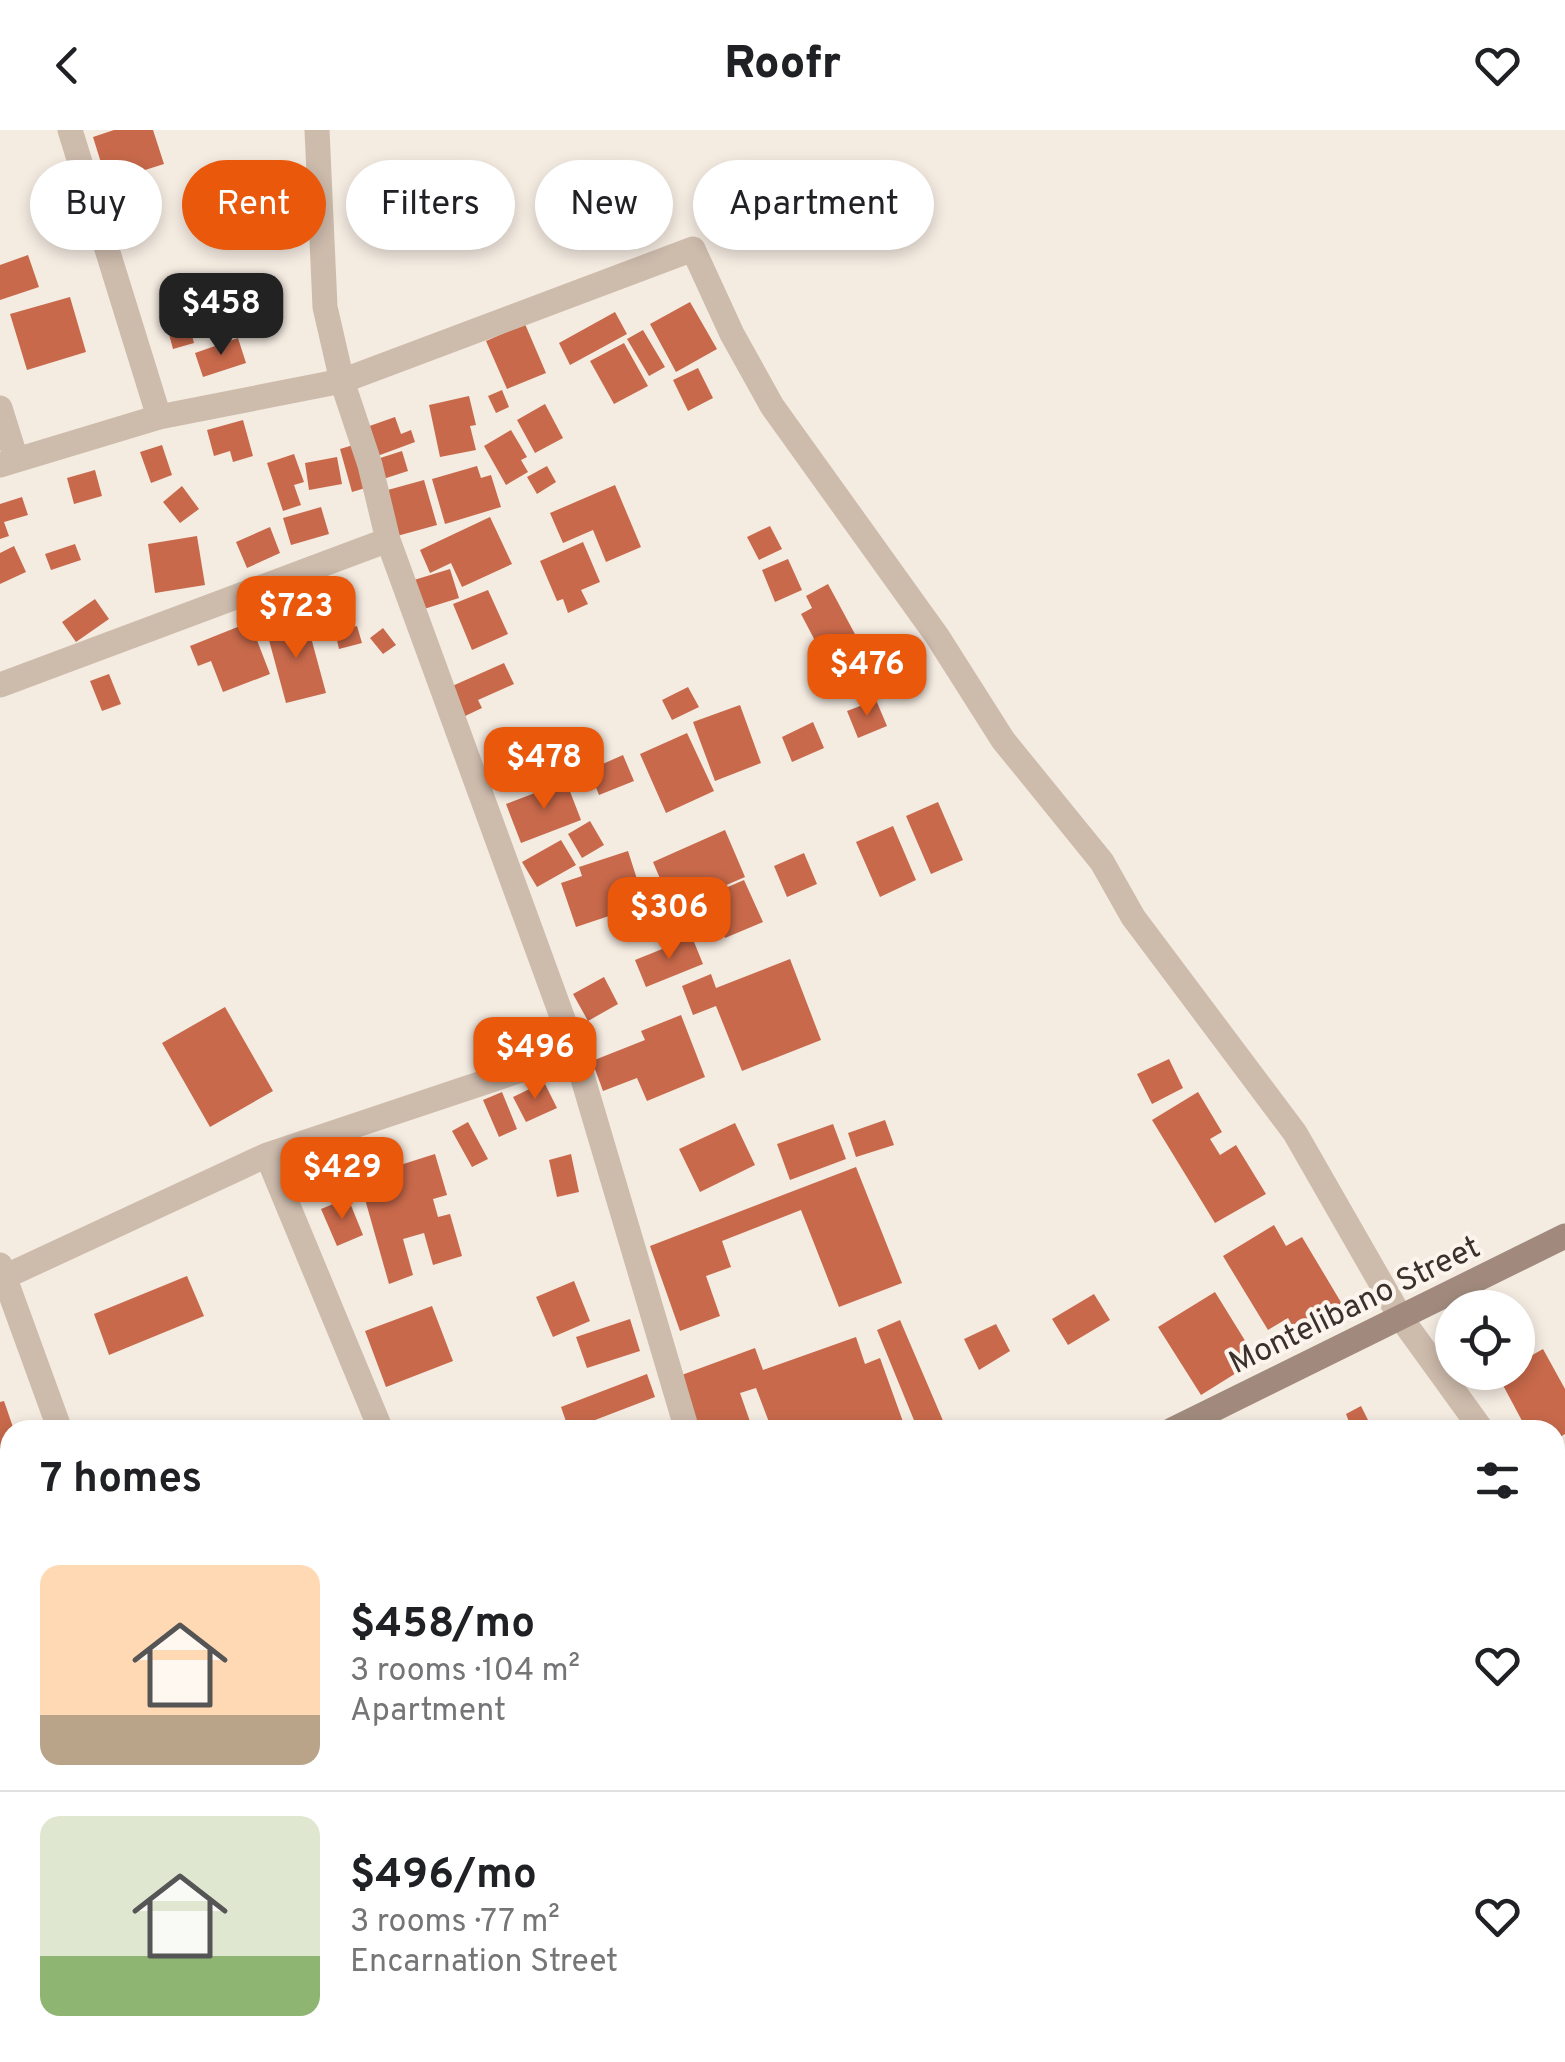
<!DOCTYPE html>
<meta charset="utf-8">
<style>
:root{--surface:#fff;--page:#f6f6f6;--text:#202124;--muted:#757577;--line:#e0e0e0;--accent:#ea580c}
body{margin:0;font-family:Overpass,sans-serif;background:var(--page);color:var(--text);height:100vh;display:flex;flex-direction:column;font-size:38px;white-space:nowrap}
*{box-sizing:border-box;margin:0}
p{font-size:32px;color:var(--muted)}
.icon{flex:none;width:55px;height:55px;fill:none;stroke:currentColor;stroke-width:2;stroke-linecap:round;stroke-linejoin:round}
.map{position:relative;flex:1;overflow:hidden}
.details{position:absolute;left:0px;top:1290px;width:1565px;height:642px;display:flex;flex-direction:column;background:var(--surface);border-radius:30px 30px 0 0;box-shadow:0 5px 15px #0003}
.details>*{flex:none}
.top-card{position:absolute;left:30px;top:30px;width:1000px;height:90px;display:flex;gap:20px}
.tools{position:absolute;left:1435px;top:1160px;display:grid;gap:20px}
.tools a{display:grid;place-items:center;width:100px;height:100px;border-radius:50%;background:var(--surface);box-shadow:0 5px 15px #0003;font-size:50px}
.price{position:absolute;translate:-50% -85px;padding:0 22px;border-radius:20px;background:var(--accent);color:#fff;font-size:32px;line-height:65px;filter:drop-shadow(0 2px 5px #0008)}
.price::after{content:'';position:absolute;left:50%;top:60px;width:30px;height:22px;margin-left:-15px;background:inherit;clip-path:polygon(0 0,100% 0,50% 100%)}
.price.active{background:#222;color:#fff}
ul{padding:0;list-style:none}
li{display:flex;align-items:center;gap:30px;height:250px;padding:0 40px}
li+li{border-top:2px solid var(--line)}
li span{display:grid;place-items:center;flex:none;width:280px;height:200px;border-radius:20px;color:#555}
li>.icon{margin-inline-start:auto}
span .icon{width:120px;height:120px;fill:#fffc;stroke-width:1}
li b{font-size:42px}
h2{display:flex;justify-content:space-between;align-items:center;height:120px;padding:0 40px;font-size:42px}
.tag{padding:0 35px;border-radius:45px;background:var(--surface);box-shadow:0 5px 15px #0003;font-size:35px;line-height:90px}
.tag.active{background:var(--accent);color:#fff}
header{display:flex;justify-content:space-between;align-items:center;height:130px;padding:0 40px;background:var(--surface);font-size:45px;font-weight:800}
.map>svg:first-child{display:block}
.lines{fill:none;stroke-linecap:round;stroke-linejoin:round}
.stream{stroke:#7fb0b2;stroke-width:10}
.building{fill:#c8694b}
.service{stroke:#cdbbac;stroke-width:15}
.minor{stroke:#cdbbac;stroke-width:25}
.secondary{stroke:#a18a7d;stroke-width:25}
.labels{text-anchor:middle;stroke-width:8;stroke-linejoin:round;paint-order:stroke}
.street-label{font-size:32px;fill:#3b302b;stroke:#fbf5ee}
</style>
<header><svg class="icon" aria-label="back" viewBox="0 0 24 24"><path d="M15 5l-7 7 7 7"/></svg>Roofr<svg class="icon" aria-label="heart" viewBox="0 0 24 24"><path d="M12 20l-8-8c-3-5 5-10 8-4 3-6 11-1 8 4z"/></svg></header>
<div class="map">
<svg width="1565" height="1932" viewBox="0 0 1565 1932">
<rect width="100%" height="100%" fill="#f4ebe1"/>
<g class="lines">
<path class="stream" d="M1373,1922L1377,1932
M1150,1932L1152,1922"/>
</g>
<path class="building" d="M114,0H153L164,34L107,52L93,7Z
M28,125L39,157L0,170V135Z
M197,154L204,175L182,182L175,162Z
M70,167L86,222L27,240L10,184Z
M690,172L717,219L676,242L650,194Z
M228,181L235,203L220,208L213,186Z
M615,182L627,204L570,235L559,213Z
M188,190L194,213L173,219L167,197Z
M525,194L546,243L507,259L486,211Z
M643,200L665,237L649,246L627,209Z
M238,208L246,233L203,247L195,223Z
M624,213L648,256L614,274L590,231Z
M698,238L713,268L688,281L673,250Z
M502,260L509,277L496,283L488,266Z
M469,266L476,295L470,296L476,320L440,327L429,275Z
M545,274L563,308L535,323L517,290Z
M395,287L401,304L411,300L415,312L372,328L361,299Z
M243,290L253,326L233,332L230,321L214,326L207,300Z
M511,300L527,327L521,330L528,342L506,355L484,316Z
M360,313L372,356L352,362L340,319Z
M162,315L172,345L151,353L140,322Z
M402,321L408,341L380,350L374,330Z
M294,324L304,352L294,355L301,375L283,381L267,333Z
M337,327L342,354L309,360L305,333Z
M477,336L481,348L491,345L501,377L445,394L432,349Z
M547,336L556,352L537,364L527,347Z
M95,340L102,366L74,374L67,348Z
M424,350L437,395L397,406L384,361Z
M615,355L641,417L606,432L593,400L563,413L550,383Z
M182,356L199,379L180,393L163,372Z
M22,367L28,385L4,392L9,406L0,409V374Z
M321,377L329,404L291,415L283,388Z
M490,387L512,434L462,457L451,433L430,443L420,420Z
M770,396L782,419L759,430L747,407Z
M270,397L280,423L247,438L236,412Z
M197,406L205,455L155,463L148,414Z
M583,412L600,452L581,460L588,474L568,483L563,469L557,471L540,431Z
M75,414L81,430L51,440L45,424Z
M14,416L26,442L0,454V423Z
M788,429L802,460L775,472L762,440Z
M450,439L459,468L424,479L414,450Z
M828,454L856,506L822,524L801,484L812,478L806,466Z
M488,460L508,504L472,520L453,474Z
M95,469L109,489L76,512L62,492Z
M306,489L326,563L286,573L266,499Z
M250,492L270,544L223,562L211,531L198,536L190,516Z
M357,496L362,513L339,519L335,502Z
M383,498L396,515L383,524L370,508Z
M853,523L858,535L867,532L876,553L838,569L824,535Z
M504,533L514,554L478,570L482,578L463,587L450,557Z
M109,544L121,574L102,581L90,551Z
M688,557L699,577L672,590L662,570Z
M876,570L887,596L858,608L847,581Z
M740,575L761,633L715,651L693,592Z
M813,592L824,618L792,632L782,607Z
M570,602L583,633L522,658L509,628Z
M687,603L714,661L666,683L640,624Z
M623,625L634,651L599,665L589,640Z
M566,651L581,690L521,713L506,674Z
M938,672L963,730L931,744L906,686Z
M590,691L604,715L582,728L568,704Z
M893,696L916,750L880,767L856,712Z
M725,700L745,747L701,766L706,779L678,791L653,732Z
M561,710L576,735L537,757L522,732Z
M628,721L645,774L576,797L561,753L582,746L579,737Z
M804,723L817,754L787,767L774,736Z
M744,750L763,792L725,808L707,766Z
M692,807L703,834L646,857L635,830Z
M790,829L821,910L742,941L716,876L693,885L682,856L711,844L716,858Z
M604,847L618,874L588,891L573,864Z
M225,877L273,961L210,997L162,913Z
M681,885L705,947L647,971L637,948L603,961L592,931L645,910L641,901Z
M1169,929L1183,958L1152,974L1137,944Z
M544,952L557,978L526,992L513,967Z
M502,962L517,999L499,1007L483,970Z
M1198,962L1222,1002L1210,1009L1220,1025L1236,1015L1266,1064L1215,1093L1152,990Z
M885,990L894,1015L856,1027L848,1003Z
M468,992L488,1029L472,1037L452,1001Z
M735,993L755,1035L700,1062L679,1019Z
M833,994L846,1029L790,1050L777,1014Z
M435,1024L447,1065L433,1069L438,1087L450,1084L462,1126L433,1135L424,1103L403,1109L413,1145L389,1154L359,1048Z
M571,1024L579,1062L557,1067L549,1030Z
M856,1037L902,1153L839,1177L801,1080L722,1111L731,1137L706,1146L720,1186L680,1201L650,1116Z
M348,1068L363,1105L337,1116L321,1079Z
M1274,1095L1286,1116L1302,1107L1345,1179L1299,1207L1288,1188L1268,1200L1223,1126Z
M187,1146L204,1186L109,1225L94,1184Z
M574,1151L590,1191L553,1207L536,1167Z
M1215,1162L1257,1230L1201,1265L1158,1197Z
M1094,1164L1110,1190L1068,1215L1052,1189Z
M432,1176L453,1231L386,1257L365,1201Z
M630,1189L640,1221L587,1238L576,1207Z
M900,1190L947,1300H918L877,1200Z
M996,1194L1010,1221L979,1240L964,1209Z
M856,1207L865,1234L880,1228L906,1300H772L756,1258L740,1263L753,1300H699L679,1246L755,1218L763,1240Z
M1543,1219L1565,1259V1304L1555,1310V1300H1527L1497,1244L1518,1242V1233Z
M647,1244L655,1267L569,1300L561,1277Z
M4,1271L14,1300H10V1348L0,1351V1272Z
M1361,1276L1373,1300H1346L1351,1297L1346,1284Z
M1555,1655L1565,1673V1716L1555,1698Z
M1555,1762L1565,1780V1802L1555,1808Z
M8,1800L10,1915L0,1920V1805Z
M141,1922H193V1923L170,1932H142Z
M399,1922H419V1932H377Z
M453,1922H502V1932H453Z
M1221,1922H1248L1253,1932H1205Z
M1281,1922H1320L1325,1932H1286Z
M1477,1922H1546L1553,1932H1508L1502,1923L1484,1932Z"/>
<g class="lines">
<path class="service" d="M1555,1338L1565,1333"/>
<path class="minor" d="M70,0L159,287
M0,278L16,329
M0,335L159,287L342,251L325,177L317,0
M388,410L370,335L342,251L693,119L732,204L772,276L937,506L1003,610L1102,732L1133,787L1295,1003L1401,1188L1482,1300
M0,555L388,410L575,922L687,1300
M267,1025L381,1300
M0,1135L60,1300
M0,1149L267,1025L575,922
M1555,1411L1565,1425
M1555,1566L1565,1557
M283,1922L286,1932
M615,1932L641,1922"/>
<path class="secondary" d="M1172,1300L1565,1106
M0,1757L10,1753"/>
</g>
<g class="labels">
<g class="street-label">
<text transform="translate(1354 1174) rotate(-26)" y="11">Montelibano Street</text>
</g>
</g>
</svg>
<div class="tools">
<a><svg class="icon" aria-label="locate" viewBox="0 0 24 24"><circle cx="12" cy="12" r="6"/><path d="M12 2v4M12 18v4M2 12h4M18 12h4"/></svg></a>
</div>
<b class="price active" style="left:221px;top:228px">$458</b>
<b class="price" style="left:296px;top:531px">$723</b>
<b class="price" style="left:867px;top:589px">$476</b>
<b class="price" style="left:544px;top:682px">$478</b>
<b class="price" style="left:669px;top:832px">$306</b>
<b class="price" style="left:535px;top:972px">$496</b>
<b class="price" style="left:342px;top:1092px">$429</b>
<div class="top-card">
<a class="tag">Buy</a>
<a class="tag active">Rent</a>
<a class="tag">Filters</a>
<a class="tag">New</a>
<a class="tag">Apartment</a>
</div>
<section class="details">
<h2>7 homes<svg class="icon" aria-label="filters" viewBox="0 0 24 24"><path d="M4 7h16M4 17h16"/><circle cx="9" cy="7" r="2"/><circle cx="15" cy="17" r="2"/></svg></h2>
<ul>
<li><span style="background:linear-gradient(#ffd9b3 75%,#b9a48a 0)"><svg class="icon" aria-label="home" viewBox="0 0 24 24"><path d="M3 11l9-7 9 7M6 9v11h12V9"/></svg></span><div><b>$458/mo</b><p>3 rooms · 104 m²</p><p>Apartment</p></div><svg class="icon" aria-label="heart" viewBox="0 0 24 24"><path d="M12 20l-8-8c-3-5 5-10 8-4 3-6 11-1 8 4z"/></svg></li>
<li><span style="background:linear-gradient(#dfe7d0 70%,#8fb573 0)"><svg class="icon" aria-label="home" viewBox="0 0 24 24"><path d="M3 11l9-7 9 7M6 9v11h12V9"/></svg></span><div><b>$496/mo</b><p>3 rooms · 77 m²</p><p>Encarnation Street</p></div><svg class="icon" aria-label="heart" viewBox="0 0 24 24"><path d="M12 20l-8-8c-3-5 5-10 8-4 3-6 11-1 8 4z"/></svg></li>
</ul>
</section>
</div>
